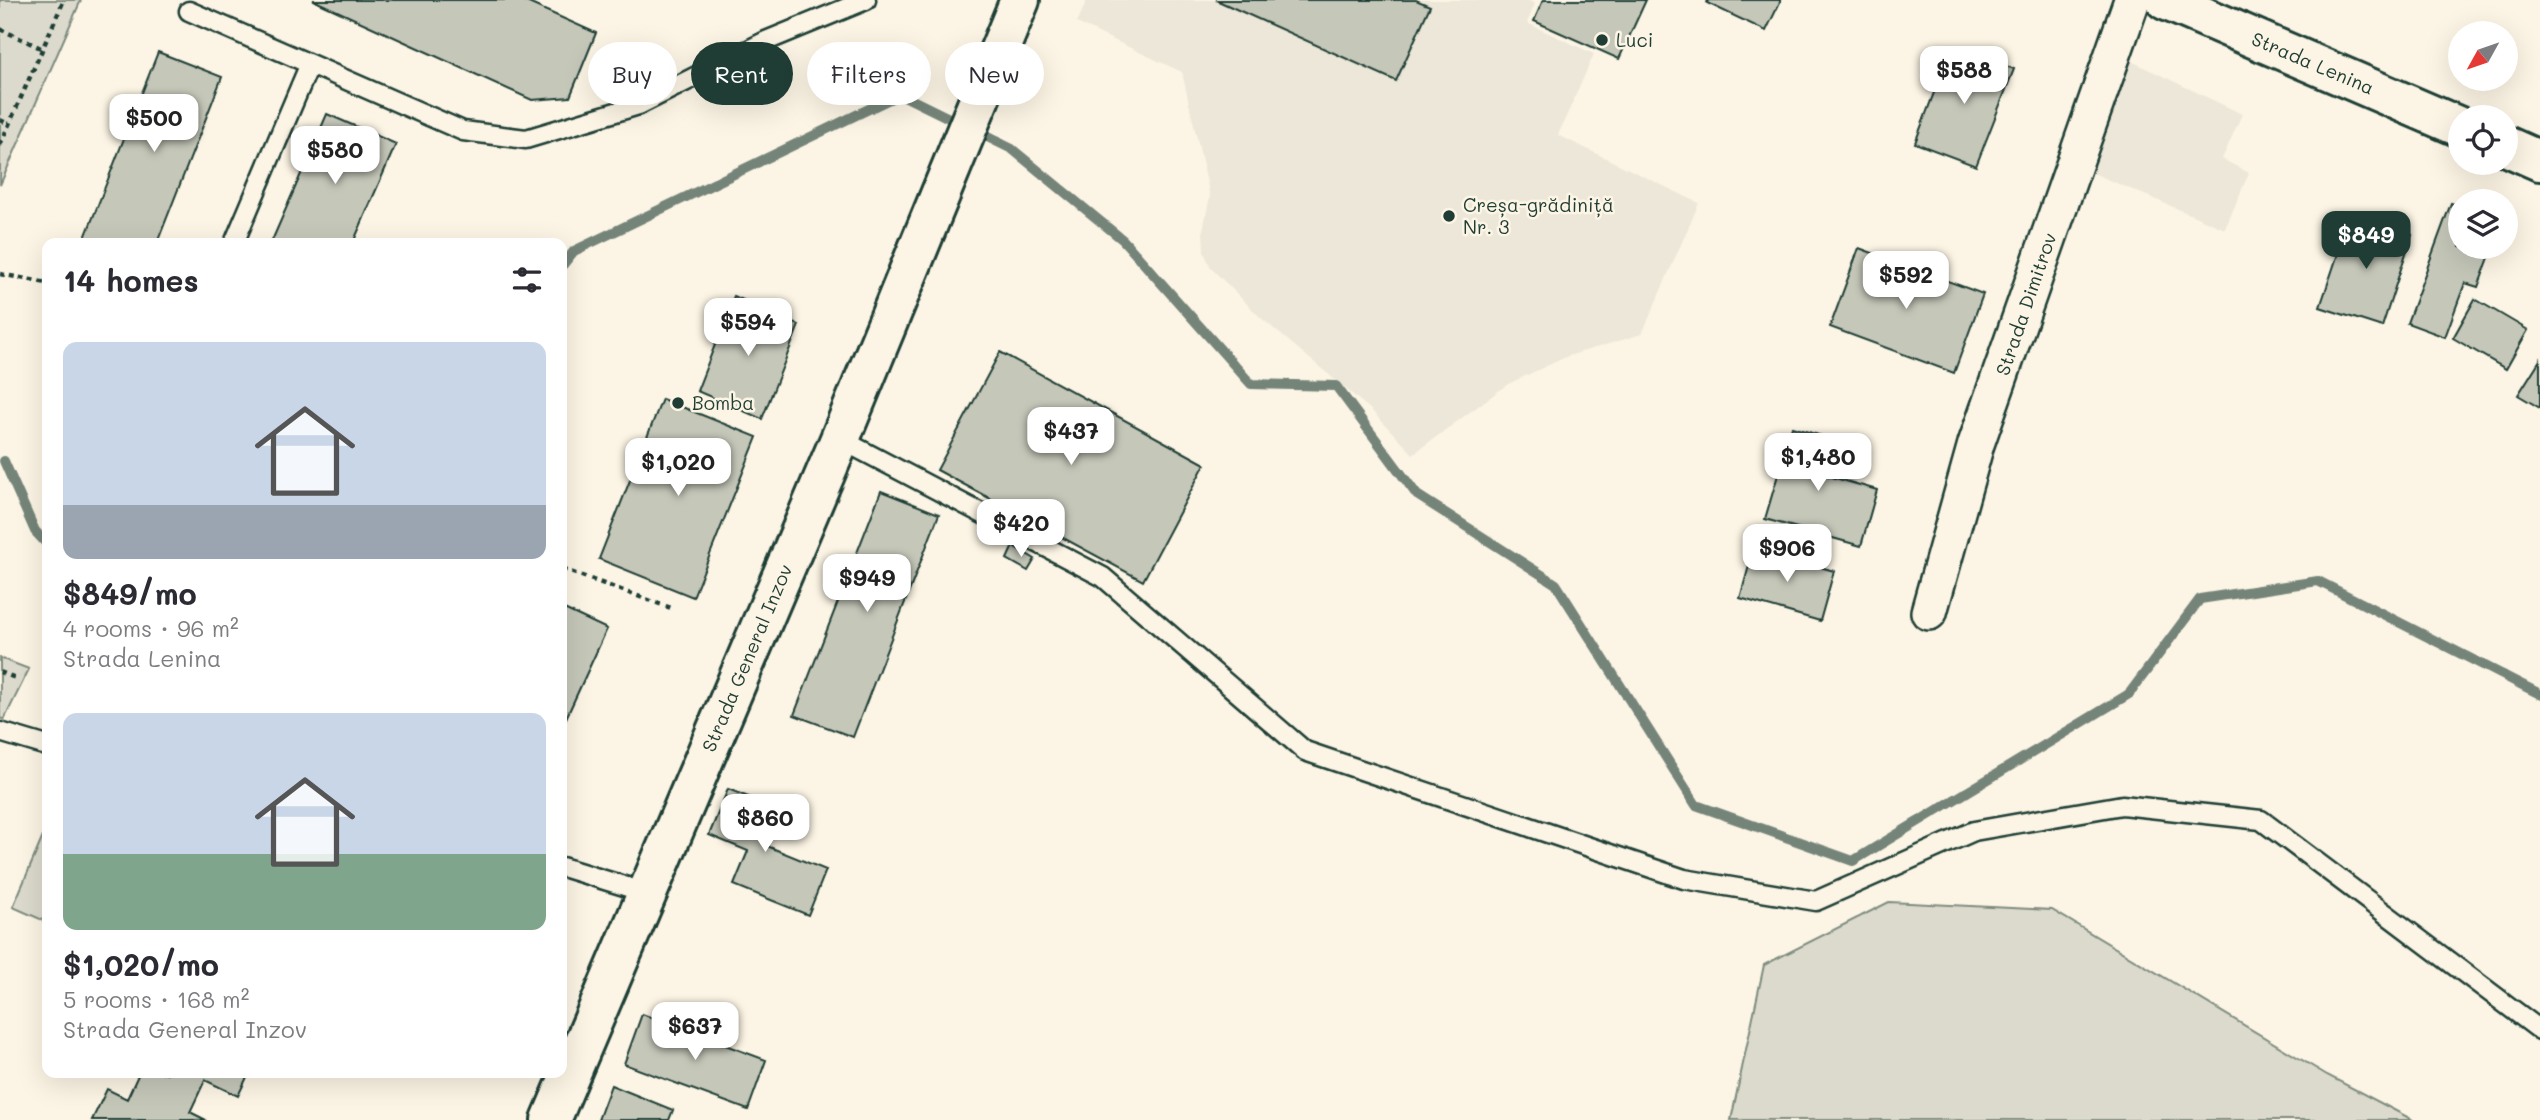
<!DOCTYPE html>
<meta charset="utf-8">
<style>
:root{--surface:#fff;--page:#f7f7f7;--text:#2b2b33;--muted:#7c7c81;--accent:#1f3d34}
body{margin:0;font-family:Mali,sans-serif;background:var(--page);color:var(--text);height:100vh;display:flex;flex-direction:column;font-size:26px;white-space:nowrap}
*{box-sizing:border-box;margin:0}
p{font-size:23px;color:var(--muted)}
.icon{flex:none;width:38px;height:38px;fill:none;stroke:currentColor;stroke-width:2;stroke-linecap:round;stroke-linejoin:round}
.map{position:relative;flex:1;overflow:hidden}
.details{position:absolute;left:42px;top:238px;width:525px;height:840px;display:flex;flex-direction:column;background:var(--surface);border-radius:14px;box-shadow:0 7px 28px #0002}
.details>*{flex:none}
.top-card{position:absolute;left:588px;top:42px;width:665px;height:63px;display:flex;gap:14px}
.needle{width:46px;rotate:230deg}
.fabs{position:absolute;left:2448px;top:21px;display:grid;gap:14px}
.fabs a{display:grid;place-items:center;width:70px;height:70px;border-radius:50%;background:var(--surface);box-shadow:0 7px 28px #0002;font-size:35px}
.price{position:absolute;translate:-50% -60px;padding:0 16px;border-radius:14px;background:#fff;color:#222;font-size:23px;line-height:46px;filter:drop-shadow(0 2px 4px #0008)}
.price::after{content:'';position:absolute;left:50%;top:42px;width:21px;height:16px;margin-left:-10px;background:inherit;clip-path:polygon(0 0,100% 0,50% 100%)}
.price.on{background:var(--accent);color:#fff}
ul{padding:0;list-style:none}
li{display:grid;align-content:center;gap:14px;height:371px;padding:0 21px}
li span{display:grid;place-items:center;height:217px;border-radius:14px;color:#555}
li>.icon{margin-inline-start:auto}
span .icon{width:126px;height:126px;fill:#fffc;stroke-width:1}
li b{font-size:30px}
h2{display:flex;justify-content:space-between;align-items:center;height:84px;padding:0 21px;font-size:30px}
.chip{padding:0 24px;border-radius:32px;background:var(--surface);box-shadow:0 7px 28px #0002;font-size:24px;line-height:63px}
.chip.on{background:var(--accent);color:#fff}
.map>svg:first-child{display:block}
.built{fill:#ece7d8}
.green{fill:#dcdacc;stroke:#7e8c80;stroke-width:2}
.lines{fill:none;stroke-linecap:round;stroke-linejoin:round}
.stream{stroke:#758479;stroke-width:10}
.building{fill:#c5c7b9;stroke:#1f3d34;stroke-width:2}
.service-casing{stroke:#1f3d34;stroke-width:23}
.minor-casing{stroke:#1f3d34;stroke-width:40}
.tertiary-casing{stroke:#1f3d34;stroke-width:44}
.primary-casing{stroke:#1f3d34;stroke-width:44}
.path{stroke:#1f3d34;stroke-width:4.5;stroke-dasharray:5 5;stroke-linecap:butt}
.service{stroke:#fcf5e5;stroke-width:18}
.minor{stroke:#fcf5e5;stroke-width:35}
.tertiary{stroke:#fcf5e5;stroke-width:38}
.primary{stroke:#fcf5e5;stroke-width:38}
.poi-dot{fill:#1f3d34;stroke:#fcf5e5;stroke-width:2.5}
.labels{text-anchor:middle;stroke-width:5;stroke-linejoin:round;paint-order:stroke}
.poi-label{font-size:19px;fill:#1f3d34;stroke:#fcf5e5;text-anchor:start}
.street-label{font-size:19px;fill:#1f3d34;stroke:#fcf5e5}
</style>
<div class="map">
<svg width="2540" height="1120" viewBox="0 0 2540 1120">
<rect width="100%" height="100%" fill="#fcf5e5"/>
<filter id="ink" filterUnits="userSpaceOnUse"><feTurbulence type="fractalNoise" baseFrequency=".0143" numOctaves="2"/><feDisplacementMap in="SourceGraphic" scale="14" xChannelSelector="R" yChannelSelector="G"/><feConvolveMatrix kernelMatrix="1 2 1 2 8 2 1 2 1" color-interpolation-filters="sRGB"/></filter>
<g filter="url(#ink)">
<path class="built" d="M1087,0H1528L1535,4L1527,23L1594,54L1558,135L1699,203L1642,334L1568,356L1508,384L1413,454L1371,410L1260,317L1211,268L1204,252L1203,230L1210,196L1182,72L1077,23Z
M2125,58L2242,114L2222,159L2249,173L2225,229L2088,171Z"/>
<path class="green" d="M0,0H81L0,185Z
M0,658L29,669L4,720L0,718Z
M47,827V922L13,907Z
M1889,902L2052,910L2327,1075L2413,1120H1731L1764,965Z"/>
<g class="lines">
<path class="stream" d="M562,266L574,251L900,94L1012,149L1123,240L1251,384L1336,386L1417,495L1556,584L1696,805L1853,861L2129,694L2200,599L2318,581L2540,694
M4,461L35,531L47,544"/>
</g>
<path class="building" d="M313,0H522L596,33L570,97L532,100Z
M1216,0H1416L1430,6L1396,81Z
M1543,0H1646L1619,59L1534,21Z
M1708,0H1781L1766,31L1707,3Z
M1952,45L2014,69L1976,166L1915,143Z
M158,52L222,77L157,243H83Z
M327,114L396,144L353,243H271Z
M2451,203L2460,206V247H2493L2478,287L2465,283L2445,337L2407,323Z
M2351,215L2412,235L2382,327L2320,307Z
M1859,248L1983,294L1954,373L1830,327Z
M734,296L799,325L762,419L697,391Z
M2475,299L2528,330L2506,369L2453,338Z
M1000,352L1205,464L1143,581L937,470Z
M2540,360V408L2518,395Z
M662,399L757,437L693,597L599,559Z
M1792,427L1835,440L1825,475L1877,490L1861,546L1765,519Z
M881,491L939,514L853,737L794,715Z
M1013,546L1035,559L1028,571L1007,559Z
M1754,548L1834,571L1820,621L1740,598Z
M562,608L607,629L562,727Z
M728,789L781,810L767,846L826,870L808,915L734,885L748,851L709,835Z
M642,1014L766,1060L748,1110L624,1064Z
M139,1073H249L238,1096L205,1080L190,1112L206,1120H92L107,1089L127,1099Z
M611,1085L673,1110L669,1120H598Z"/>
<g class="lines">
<defs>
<path id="service" d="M189,11L463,131L526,139L639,105L766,41L866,0
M234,243L309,66
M840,439L1103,577L1305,751L1684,879L1816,901L1974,831L2122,805L2261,820L2540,1030
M0,732L47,746
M562,867L647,893"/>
<path id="minor" d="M1929,612L1976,444L2132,0"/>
<path id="tertiary" d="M2165,0L2460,127
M2506,146L2540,161"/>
<path id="primary" d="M551,1120L840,439L1020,0"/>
</defs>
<use href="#service" class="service-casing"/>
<use href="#minor" class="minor-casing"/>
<use href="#tertiary" class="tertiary-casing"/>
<use href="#primary" class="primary-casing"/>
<path class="path" d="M0,29L43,49
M0,120L9,124
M0,145L64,0
M0,274L47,283
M562,569L671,608
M0,672L18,679"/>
<use href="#service" class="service"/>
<use href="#minor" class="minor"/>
<use href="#tertiary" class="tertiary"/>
<use href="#primary" class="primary"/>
</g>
</g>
<g class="poi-dot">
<circle cx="1602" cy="40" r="7"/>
<circle cx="1449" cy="216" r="7"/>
<circle cx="678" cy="403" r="7"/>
</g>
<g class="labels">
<g class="poi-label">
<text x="1616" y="47">Luci</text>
<text x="1463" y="212">Creșa-grădiniță<tspan x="1463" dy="22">Nr. 3</tspan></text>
<text x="692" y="410">Bomba</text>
</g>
<g class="street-label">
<text transform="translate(2313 63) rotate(23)" y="7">Strada Lenina</text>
<text transform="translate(2026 304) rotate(-71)" y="7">Strada Dimitrov</text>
<text transform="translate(747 658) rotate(-67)" y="7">Strada General Inzov</text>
</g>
</g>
</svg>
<div class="fabs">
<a><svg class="needle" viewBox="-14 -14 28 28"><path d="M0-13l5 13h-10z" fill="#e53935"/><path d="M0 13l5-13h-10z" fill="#7c7c81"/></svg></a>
<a><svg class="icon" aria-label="locate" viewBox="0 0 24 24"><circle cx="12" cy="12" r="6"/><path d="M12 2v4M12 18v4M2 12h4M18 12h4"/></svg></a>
<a><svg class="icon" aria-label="layers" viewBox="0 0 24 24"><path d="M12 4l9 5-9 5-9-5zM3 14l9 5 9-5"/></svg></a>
</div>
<b class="price" style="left:1964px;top:106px">$588</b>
<b class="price" style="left:154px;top:154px">$500</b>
<b class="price" style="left:335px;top:186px">$580</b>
<b class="price on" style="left:2366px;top:271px">$849</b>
<b class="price" style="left:1906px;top:311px">$592</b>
<b class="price" style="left:748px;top:358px">$594</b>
<b class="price" style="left:1071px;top:467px">$437</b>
<b class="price" style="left:1818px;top:493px">$1,480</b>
<b class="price" style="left:678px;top:498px">$1,020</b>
<b class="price" style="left:1021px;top:559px">$420</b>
<b class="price" style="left:1787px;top:584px">$906</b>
<b class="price" style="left:867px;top:614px">$949</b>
<b class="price" style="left:765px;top:854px">$860</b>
<b class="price" style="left:695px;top:1062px">$637</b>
<div class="top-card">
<a class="chip">Buy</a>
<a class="chip on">Rent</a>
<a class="chip">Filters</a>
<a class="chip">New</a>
</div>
<section class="details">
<h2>14 homes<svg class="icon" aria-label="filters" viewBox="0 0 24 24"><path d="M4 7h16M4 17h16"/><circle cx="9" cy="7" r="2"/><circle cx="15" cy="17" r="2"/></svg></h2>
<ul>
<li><span style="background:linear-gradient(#c9d6e8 75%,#9aa5b1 0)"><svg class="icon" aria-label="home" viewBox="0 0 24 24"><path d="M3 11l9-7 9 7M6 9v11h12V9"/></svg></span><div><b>$849/mo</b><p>4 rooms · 96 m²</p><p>Strada Lenina</p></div></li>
<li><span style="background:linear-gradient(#c9d6e8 65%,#7fa58c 0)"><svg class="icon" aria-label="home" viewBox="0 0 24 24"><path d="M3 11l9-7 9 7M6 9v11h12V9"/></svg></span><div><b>$1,020/mo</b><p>5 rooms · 168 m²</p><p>Strada General Inzov</p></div></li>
</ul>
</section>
</div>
